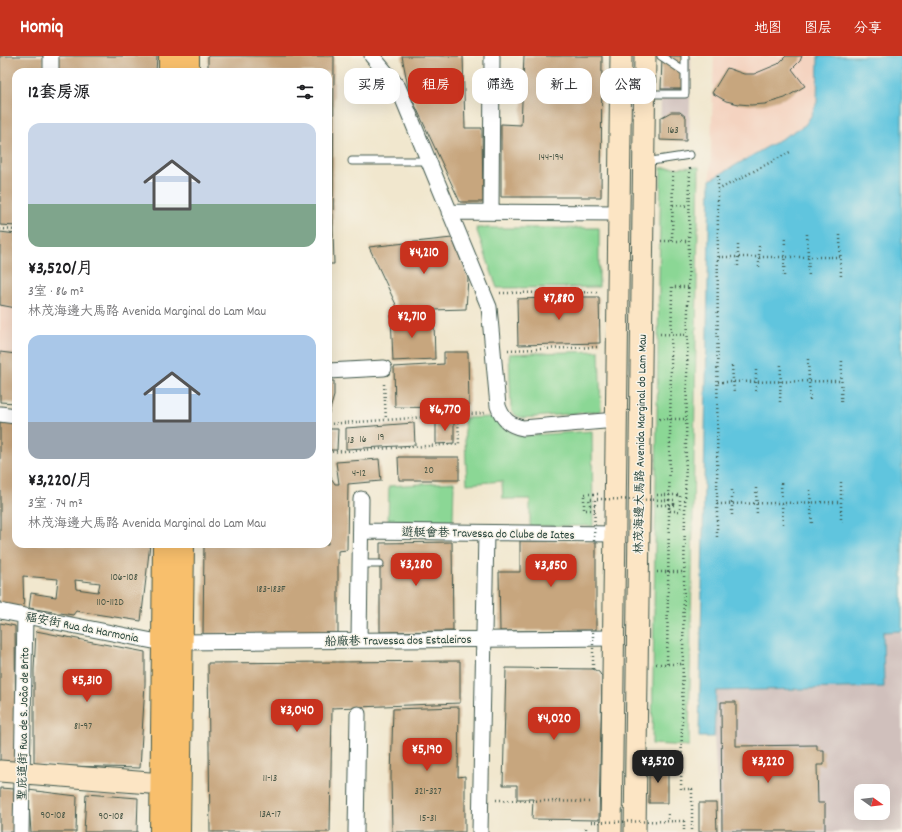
<!DOCTYPE html>
<html lang="zh">
<meta charset="utf-8">
<style>
:root{--surface:#fff;--page:#f6f6f6;--text:#202124;--muted:#757577;--accent:#c8321e}
body{margin:0;font-family:Dekko,"LXGW WenKai TC",sans-serif;background:var(--page);color:var(--text);height:100vh;display:flex;flex-direction:column;font-size:15px;white-space:nowrap}
*{box-sizing:border-box;margin:0}
p{font-size:13px;color:var(--muted)}
.icon{flex:none;width:22px;height:22px;fill:none;stroke:currentColor;stroke-width:2;stroke-linecap:round;stroke-linejoin:round}
.map{position:relative;flex:1;overflow:hidden}
.side{position:absolute;left:12px;top:12px;width:320px;height:480px;display:flex;flex-direction:column;background:var(--surface);border-radius:12px;box-shadow:0 4px 16px #0002}
.side>*{flex:none}
.hud{position:absolute;left:344px;top:12px;width:380px;height:36px;display:flex;gap:8px}
.needle{width:26px;rotate:105deg}
.controls{position:absolute;left:854px;top:728px;display:grid;gap:8px}
.controls a{display:grid;place-items:center;width:36px;height:36px;border-radius:8px;background:var(--surface);box-shadow:0 4px 16px #0002;font-size:20px}
.price{position:absolute;translate:-50% -34px;padding:0 9px;border-radius:8px;background:var(--accent);color:#fff;font-size:13px;line-height:26px;filter:drop-shadow(0 1px 2px #0008)}
.price::after{content:'';position:absolute;left:50%;top:24px;width:12px;height:9px;margin-left:-6px;background:inherit;clip-path:polygon(0 0,100% 0,50% 100%)}
.price.on{background:#222;color:#fff}
ul{padding:0;list-style:none}
li{display:grid;align-content:center;gap:8px;height:212px;padding:0 16px}
li span{display:grid;place-items:center;height:124px;border-radius:12px;color:#555}
li>.icon{margin-inline-start:auto}
span .icon{width:72px;height:72px;fill:#fffc;stroke-width:1}
li b{font-size:17px}
h2{display:flex;justify-content:space-between;align-items:center;height:48px;padding:0 16px;font-size:17px}
.tag{padding:0 14px;border-radius:12px;background:var(--surface);box-shadow:0 4px 16px #0002;font-size:14px;line-height:36px}
.tag.on{background:var(--accent);color:#fff}
header{display:flex;align-items:center;gap:24px;box-sizing:border-box;height:56px;padding:0 20px;background:var(--accent);color:#fff}
header strong{font-size:19px}
nav{display:flex;gap:22px;margin-inline-start:auto;font-size:14px}
.map>svg:first-child{display:block}
.built{fill:#f4d3c0}
.industrial{fill:#d0c0bc;fill-rule:evenodd}
.green{fill:#8bd795;stroke:#558a64}
.water{fill:#61c5de;stroke:#408189}
.building{fill:#c7a67e;fill-rule:evenodd}
.lines{fill:none;stroke-linecap:round;stroke-linejoin:round}
.lane-casing{stroke:#3e564b;stroke-width:9}
.street-casing{stroke:#3e564b;stroke-width:17}
.secondary-casing{stroke:#3e564b;stroke-width:23}
.primary-casing{stroke:#3e564b;stroke-width:24}
.path{stroke:#3e564b;stroke-width:2.5;stroke-dasharray:1 3;stroke-linecap:butt}
.lane{stroke:#fff;stroke-width:7}
.street{stroke:#fff;stroke-width:15}
.secondary{stroke:#fce5c4;stroke-width:21}
.primary{stroke:#f8bf6c;stroke-width:22}
.path-bridge{stroke:#3e564b;stroke-width:2.5;stroke-dasharray:1 3;stroke-linecap:butt}
.labels{text-anchor:middle;stroke-width:3;stroke-linejoin:round;paint-order:stroke}
.number-label{font-size:10px;fill:#495746}
.street-label{font-size:12px;fill:#1f3d34;stroke:#f7f3e8}
</style>
<header>
<strong>Homiq</strong>
<nav><a>地图</a><a>图层</a><a>分享</a></nav>
</header>
<div class="map">
<svg width="902" height="776" viewBox="0 0 902 776">
<rect width="100%" height="100%" fill="#f7f3e8"/>
<filter id="ink" filterUnits="userSpaceOnUse"><feTurbulence type="fractalNoise" baseFrequency=".025" numOctaves="2"/><feDisplacementMap in="SourceGraphic" scale="8" xChannelSelector="R" yChannelSelector="G"/><feConvolveMatrix kernelMatrix="1 2 1 2 8 2 1 2 1" color-interpolation-filters="sRGB"/></filter>
<filter id="wash" filterUnits="userSpaceOnUse"><feTurbulence type="fractalNoise" baseFrequency=".012" numOctaves="4" result="noise"/><feDisplacementMap in="SourceGraphic" scale="16" xChannelSelector="R" yChannelSelector="G"/><feGaussianBlur stdDeviation="0.9" result="paint"/><feColorMatrix in="noise" values="0 0 0 0 0 0 0 0 0 0 0 0 0 0 0 0 0 1.4 0 .05"/><feComposite in="paint" operator="in"/></filter>
<g filter="url(#wash)">
<rect width="100%" height="100%" fill="#f1e7ce"/>
<path class="built" d="M714,0H818L817,46L811,60L805,69L710,124Z
M0,249L16,252V330L0,328Z"/>
<path class="industrial" d="M662,0H691L689,85L660,84Z
M883,575H902V776H720L714,681L716,635L884,631ZM861,735H883V757H861Z"/>
<path class="green" d="M699,111L689,690L652,688L660,163L661,112Z
M476,172H599V231L497,232Z
M599,295L601,355L524,362C517,361 512,358 511,351L509,298Z
M495,361L501,370L519,380L592,375L593,470H530V443H503L502,425L467,428L464,362Z
M454,426L453,466L388,465L389,430Z"/>
<path class="water" d="M818,0H902V575L883,576L884,631L716,635L714,681H699L710,124L805,69L811,60L817,46Z"/>
<g id="blocks">
<path class="building" d="M0,0H43L45,16H16V170L0,169Z
M57,0H157L156,16H57Z
M208,0H334L333,174L334,208H328V16H208Z
M402,0H463L465,72H482L483,146H460L409,36Z
M524,0H602L601,141H501V68L521,69Z
M662,0H684V33H661Z
M786,0H802L800,5L792,13L805,30L785,42L765,48L751,49L739,48L726,45L712,37L727,12L744,18H754L778,8Z
M671,56H680L686,61V85L660,84V62Z
M0,176L16,178V252L0,249Z
M452,182L468,222L466,253L399,255L369,191Z
M583,241H599L600,287L518,289L517,243Z
M408,258V267L434,266L435,303L393,305L391,259Z
M0,296L16,298V347L0,346Z
M444,296H468L469,349L450,352L395,351L394,311L444,308Z
M328,325H334V340L328,360Z
M436,365H454V387L436,388Z
M0,366L16,367V488H150L141,565L76,555L73,559L29,552L31,537L56,541L58,523L23,520L24,556L0,550ZM75,524L100,527L98,536L76,533Z
M414,367L415,389L346,393V372Z
M328,373H338L337,394H328Z
M398,401H459V424H399Z
M379,403L381,425L348,428L347,494L338,495V579L203,578L204,488H328V417L335,428H339L336,406Z
M520,485H596V574L500,575L499,516H520Z
M452,486L453,575L380,576V487Z
M0,567L15,570L16,707L0,706Z
M36,575L145,596V628L140,712L34,709V614Z
M460,605V647L332,652L330,776H210L208,607Z
M506,612L593,613L599,616L602,621L599,764L532,763L533,743H517V729H503Z
M721,646H736V690L817,689V694H824V709H817L818,747H825V775H722Z
M459,651L458,721L465,720V776H392L391,721L393,653Z
M649,710H668V747H649Z
M0,732L14,733V776H0Z
M28,734L77,740L76,776H31Z
M86,738L138,742L137,776H84Z
M699,747H716L717,776H699Z"/>
</g>
</g>
<g filter="url(#ink)">
<use href="#blocks" fill-opacity="0" stroke="#3e564b" stroke-width="1"/>
<g class="lines">
<defs>
<path id="lane" d="M661,0L685,16
M647,38H685V0
M352,105H428
M645,106L690,99
M361,508H380"/>
<path id="street" d="M51,0V16
M372,0L398,31L489,251L498,350C503,364 509,369 523,372L616,364
M449,156L619,157
M491,156L492,0
M328,315L384,312
M0,358L16,360
M361,475L615,478
M0,555L163,587
M359,584L361,443
M181,586L614,582
M21,776L25,560
M356,776L358,658
M480,776L486,477"/>
<path id="secondary" d="M0,715L162,728
M611,776L621,0
M635,776L645,0"/>
<path id="primary" d="M170,16V0
M188,16V0
M161,776L164,488
M179,776L183,488"/>
</defs>
<use href="#lane" class="lane-casing"/>
<use href="#street" class="street-casing"/>
<use href="#secondary" class="secondary-casing"/>
<use href="#primary" class="primary-casing"/>
<path class="path" d="M690,112L681,733H692V776
M718,134L790,96
M673,149L689,150
M0,173L16,174
M807,178L809,222
M840,179L841,222
M661,185H689
M672,185L673,113
M738,189V211
M759,190V212
M719,201H841
M784,220L785,180
M500,237L599,236
M660,278L687,279
M508,294L599,291
M808,303L810,347
M732,310L734,337
M756,314V336
M718,326L841,325
M384,328L386,364
M780,346L781,306
M841,346L842,303
M659,363H686
M328,368L485,357
M328,396L459,388L458,359
M841,426V469
M781,427L783,468
M756,432L757,460
M732,434V461
M810,434L812,469
M657,439H669
M669,444H674V449
M717,448L841,446
M590,449H597
M590,449L589,443H595
M657,449H674
M595,454H584V438H598
M717,481L718,119
M657,516H684
M656,608H683
M667,608L672,231H688
M654,699H682
M496,744L591,746
M668,758V765
M684,765V776
M586,772V776"/>
<use href="#lane" class="lane"/>
<use href="#street" class="street"/>
<use href="#secondary" class="secondary"/>
<use href="#primary" class="primary"/>
<path class="path-bridge" d="M594,485L595,443L669,444V455H680V439H669
M593,613V574
M591,766L684,765"/>
</g>
</g>
<g class="labels">
<g class="number-label">
<text x="673" y="77">163</text>
<text x="551" y="104">144-194</text>
<text x="381" y="384">19</text>
<text x="363" y="386">16</text>
<text x="351" y="387">13</text>
<text x="429" y="417">20</text>
<text x="359" y="420">4-12</text>
<text x="124" y="524">106-108</text>
<text x="271" y="536">183-183F</text>
<text x="110" y="549">110-112D</text>
<text x="83" y="673">81-97</text>
<text x="270" y="725">11-13</text>
<text x="428" y="738">321-327</text>
<text x="270" y="761">13A-17</text>
<text x="53" y="762">90-108</text>
<text x="111" y="763">90-108</text>
<text x="428" y="765">15-31</text>
</g>
<g class="street-label">
<text transform="translate(640 388) rotate(-89)" y="4">林茂海邊大馬路 Avenida Marginal do Lam Mau</text>
<text transform="translate(488 477) rotate(1)" y="4">遊艇會巷 Travessa do Clube de Iates</text>
<text transform="translate(82 571) rotate(11)" y="4">福安街 Rua da Harmonia</text>
<text transform="translate(398 584) rotate(-1)" y="4">船廠巷 Travessa dos Estaleiros</text>
<text transform="translate(23 668) rotate(-89)" y="4">聖庇道街 Rua de S. João de Brito</text>
</g>
</g>
</svg>
<div class="controls">
<a><svg class="needle" viewBox="-14 -14 28 28"><path d="M0-13l5 13h-10z" fill="#e53935"/><path d="M0 13l5-13h-10z" fill="#757577"/></svg></a>
</div>
<b class="price" style="left:424px;top:219px">¥4,210</b>
<b class="price" style="left:559px;top:265px">¥7,880</b>
<b class="price" style="left:412px;top:283px">¥2,710</b>
<b class="price" style="left:445px;top:376px">¥6,770</b>
<b class="price" style="left:416px;top:531px">¥3,280</b>
<b class="price" style="left:551px;top:532px">¥3,850</b>
<b class="price" style="left:87px;top:647px">¥5,310</b>
<b class="price" style="left:297px;top:677px">¥3,040</b>
<b class="price" style="left:554px;top:685px">¥4,020</b>
<b class="price" style="left:427px;top:716px">¥5,190</b>
<b class="price on" style="left:658px;top:728px">¥3,520</b>
<b class="price" style="left:768px;top:728px">¥3,220</b>
<div class="hud">
<a class="tag">买房</a>
<a class="tag on">租房</a>
<a class="tag">筛选</a>
<a class="tag">新上</a>
<a class="tag">公寓</a>
</div>
<section class="side">
<h2>12套房源<svg class="icon" aria-label="filters" viewBox="0 0 24 24"><path d="M4 7h16M4 17h16"/><circle cx="9" cy="7" r="2"/><circle cx="15" cy="17" r="2"/></svg></h2>
<ul>
<li><span style="background:linear-gradient(#c9d6e8 65%,#7fa58c 0)"><svg class="icon" aria-label="home" viewBox="0 0 24 24"><path d="M3 11l9-7 9 7M6 9v11h12V9"/></svg></span><div><b>¥3,520/月</b><p>3室 · 86 m²</p><p>林茂海邊大馬路 Avenida Marginal do Lam Mau</p></div></li>
<li><span style="background:linear-gradient(#a9c7e8 70%,#9aa5b1 0)"><svg class="icon" aria-label="home" viewBox="0 0 24 24"><path d="M3 11l9-7 9 7M6 9v11h12V9"/></svg></span><div><b>¥3,220/月</b><p>3室 · 74 m²</p><p>林茂海邊大馬路 Avenida Marginal do Lam Mau</p></div></li>
</ul>
</section>
</div>
